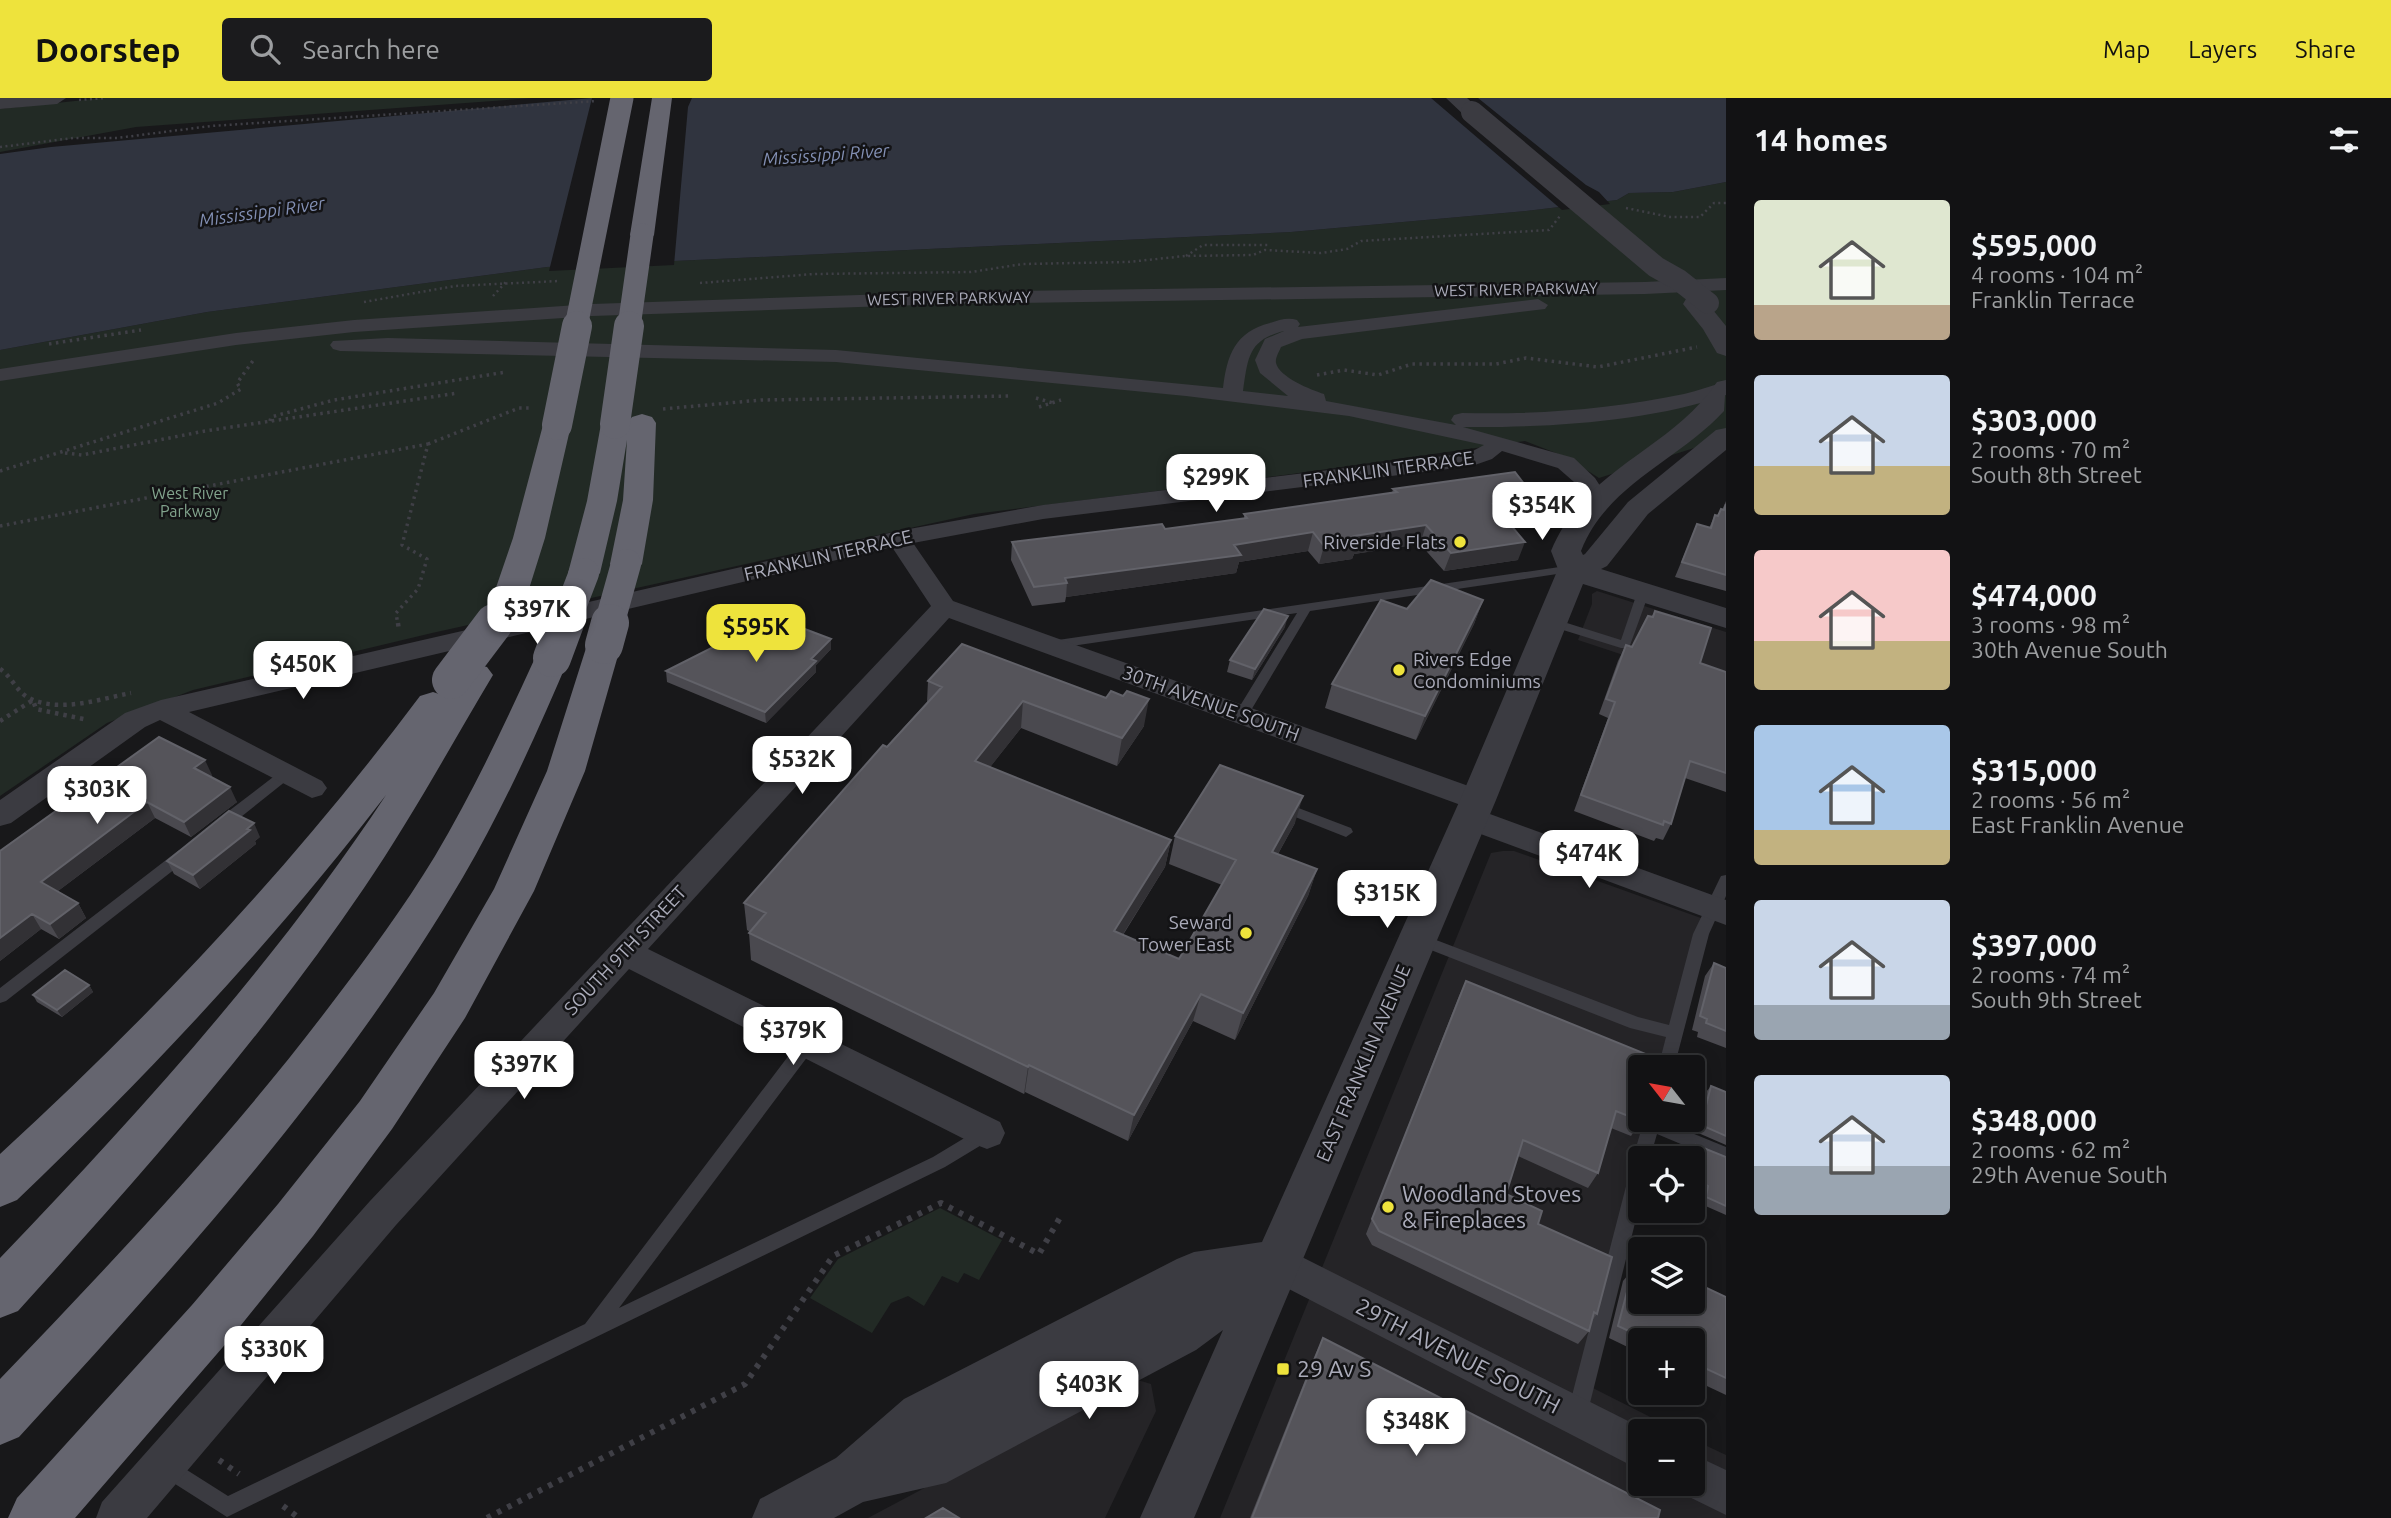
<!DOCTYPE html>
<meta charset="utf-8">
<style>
:root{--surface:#121214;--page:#1b1b1d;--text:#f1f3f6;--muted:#9c9ea0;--line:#313234;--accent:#eee33c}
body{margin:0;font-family:Ubuntu,sans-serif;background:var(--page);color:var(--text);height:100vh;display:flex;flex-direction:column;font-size:26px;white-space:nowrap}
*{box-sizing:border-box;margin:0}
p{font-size:23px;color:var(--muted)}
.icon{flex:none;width:38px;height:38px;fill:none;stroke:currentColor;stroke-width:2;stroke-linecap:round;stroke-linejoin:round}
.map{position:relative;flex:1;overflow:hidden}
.side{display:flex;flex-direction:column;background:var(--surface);width:665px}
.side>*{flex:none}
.needle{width:46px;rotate:301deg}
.buttons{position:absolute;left:1628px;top:957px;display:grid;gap:14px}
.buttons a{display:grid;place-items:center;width:77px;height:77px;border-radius:7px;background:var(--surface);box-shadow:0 4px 18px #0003,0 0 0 2px var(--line);font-size:35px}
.price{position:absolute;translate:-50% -60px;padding:0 16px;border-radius:14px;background:#fff;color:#222;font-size:23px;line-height:46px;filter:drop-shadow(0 2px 4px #0008)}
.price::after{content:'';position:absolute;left:50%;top:42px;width:21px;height:16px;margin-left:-10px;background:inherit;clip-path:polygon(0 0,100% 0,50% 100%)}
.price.active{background:var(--accent);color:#111}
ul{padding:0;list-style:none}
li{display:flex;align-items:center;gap:21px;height:175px;padding:0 28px}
li span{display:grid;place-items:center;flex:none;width:196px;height:140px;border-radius:7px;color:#555}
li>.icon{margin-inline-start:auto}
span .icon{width:84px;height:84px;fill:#fffc;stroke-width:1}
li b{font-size:30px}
h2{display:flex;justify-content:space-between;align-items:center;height:84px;padding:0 28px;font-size:30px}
header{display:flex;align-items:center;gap:42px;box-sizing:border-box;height:98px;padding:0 35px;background:var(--accent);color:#111}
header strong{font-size:33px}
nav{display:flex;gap:38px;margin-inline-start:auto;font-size:24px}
.search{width:490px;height:63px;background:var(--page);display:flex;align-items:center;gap:18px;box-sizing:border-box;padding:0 24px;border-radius:7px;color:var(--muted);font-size:26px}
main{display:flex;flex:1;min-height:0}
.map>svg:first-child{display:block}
.built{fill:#252427}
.green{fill:#222a25}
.water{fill:#30343f}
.pier{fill:#18181a}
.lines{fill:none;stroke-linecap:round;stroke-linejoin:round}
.path-far3{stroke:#3f3f46;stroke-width:2.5;stroke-dasharray:2 3.5;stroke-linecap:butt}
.path-far2{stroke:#3f3f46;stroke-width:3.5;stroke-dasharray:2.5 4.5;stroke-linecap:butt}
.path-far1{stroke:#3f3f46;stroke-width:4.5;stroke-dasharray:3.5 5;stroke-linecap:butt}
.path{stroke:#3f3f46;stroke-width:6;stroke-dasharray:4.5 7;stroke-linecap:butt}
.service{fill:#3b3b41;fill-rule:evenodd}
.minor{fill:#3b3b41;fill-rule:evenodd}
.tertiary{fill:#3b3b41;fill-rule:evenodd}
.motorway{fill:#65656f;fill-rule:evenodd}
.tertiary-bridge{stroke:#3b3b41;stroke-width:22}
.motorway-bridge-far2{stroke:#65656f;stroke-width:23}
.motorway-bridge-far1{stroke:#65656f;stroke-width:30}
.motorway-bridge{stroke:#65656f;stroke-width:38}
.wall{fill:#4a494f}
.shaded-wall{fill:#323135}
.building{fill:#55545a;stroke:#626269;stroke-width:2}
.poi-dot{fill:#eee33c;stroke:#131315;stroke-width:2.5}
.labels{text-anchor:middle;stroke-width:5;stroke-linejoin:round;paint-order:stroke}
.far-street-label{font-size:16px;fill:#aaabb9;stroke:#131315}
.far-park-label{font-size:16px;fill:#82a48d;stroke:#131315}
.far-water-label{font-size:18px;font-style:italic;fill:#828fb3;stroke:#131315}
.street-label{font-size:19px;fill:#aaabb9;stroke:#131315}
.poi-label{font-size:19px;fill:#aaabb9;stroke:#131315;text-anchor:end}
.near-poi-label{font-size:23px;fill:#aaabb9;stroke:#131315;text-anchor:start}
.near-street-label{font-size:23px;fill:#aaabb9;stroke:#131315}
</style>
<header>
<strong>Doorstep</strong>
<div class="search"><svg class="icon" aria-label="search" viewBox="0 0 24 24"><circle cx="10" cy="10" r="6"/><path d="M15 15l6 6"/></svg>Search here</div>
<nav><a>Map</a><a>Layers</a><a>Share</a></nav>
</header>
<main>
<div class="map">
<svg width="1726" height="1420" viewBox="0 0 1726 1420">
<rect width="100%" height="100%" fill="#18181a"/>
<path class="built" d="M1597,493L1726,534V591L1578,542L1592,506V496Z
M1503,753H1514L1712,824L1671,969L1640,970V1022H1656L1646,1060H1640L1583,1285L1678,1333L1640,1334V1386H1692V1341L1726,1357V1420H1220L1491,755Z
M1131,1280L1151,1286L1156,1313L1105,1420H868Z"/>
<path class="green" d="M103,0H533L136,29L0,54V11Z
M1726,84V340L1599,380L1566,359L1525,343L1292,376L974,416L432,535L193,592L107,625L0,698V252L207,214L547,169L1291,134L1526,113L1617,102L1629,95L1673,94Z
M940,1110L1002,1142L979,1182L964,1175L958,1185L942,1178L924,1208L908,1198L891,1205L872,1235L810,1200L838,1161Z"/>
<path class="water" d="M592,0H1726V84L1673,94L1629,95L1617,102L1526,113L1291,134L547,169L207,214L0,252V56L51,49Z"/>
<path class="pier" d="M592,0H692L688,9L674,167L549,173Z
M1431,0H1478L1586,87L1599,94L1610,106L1562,112Z"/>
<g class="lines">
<path class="path-far3" d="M79,2L106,0
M0,49L73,40H117L211,28L597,3
M1626,110L1670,119H1700L1714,105H1726
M1186,158L1203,147H1269
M700,185L814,176L971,174L1023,166L1128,164L1185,158L1253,157L1265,152L1321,155L1347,151L1361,143L1549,132L1560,118
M493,198L506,184
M364,204L455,188L559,183"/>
<path class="path-far2" d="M49,246L141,232
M1317,277L1344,272L1378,277L1412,266H1496L1526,260L1598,269L1697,249
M1036,300L1053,305
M1039,309L1061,302
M663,311L761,302L1011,298
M270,323L271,319L334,302L506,274
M428,346L519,310H532
M65,355L82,357L205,333L458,295
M0,373L218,305L241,291L237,285L255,260
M0,428L428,346L402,447L427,461L418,491L396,515L398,527"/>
<path class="path-far1" d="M398,525L399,533
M0,571C11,578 16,592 27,599C58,616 99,601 131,595
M0,623L33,602L36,611L88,622"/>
<path class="path" d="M219,1362L239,1376
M283,1408L299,1420
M487,1420L745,1286L833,1158L941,1105L1039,1156L1062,1116"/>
<path class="service" d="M1573,467L1579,471L1577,473L1310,513L1247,619L1242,620L1235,616L1297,515L1051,551L1045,547L1051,543Z
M1643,491L1649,495L1629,550H1621L1547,527L1545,524L1551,520L1621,542L1637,495Z
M286,671L291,673L293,676L291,679L227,730H217L215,726L217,722L281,673Z
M1280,703L1351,730L1353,734L1346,739L1275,711L1273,708Z
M184,751L189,752L191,756L189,760L6,903L0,905V890L179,752Z
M1726,777V798L1709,836L1674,970H1658L1666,939L1630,930L1413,845L1410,841L1413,837H1423L1638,919L1669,927L1693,836L1719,782L1721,778Z
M808,938L814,940L816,945L814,950L619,1210L933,1059L981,1030L987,1028L993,1030L996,1035L993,1040L945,1069L227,1419L161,1377L158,1370L161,1363L168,1360L228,1398L585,1226L802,940Z
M1644,1022H1660L1726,1049V1065L1657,1036L1650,1060H1640V1105L1587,1317L1584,1324L1577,1327L1570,1324L1567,1317L1631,1069L1635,1063L1633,1060Z"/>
<path class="minor" d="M1726,180V192L1645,196L949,206L592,218L354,234L236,247L0,283V271L236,235L354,222L592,206L949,194L1645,184Z
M1538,201L1548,207L1545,211L1302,241L1281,249C1279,254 1275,260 1276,265C1279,279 1311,292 1324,296L1326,303L1456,327L1451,322L1454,317L1462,315C1536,317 1612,311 1684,296C1698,293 1712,287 1726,284V297C1650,324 1544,330 1463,329L1574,360L1595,380L1602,391L1605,406L1601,411H1585L1574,384L1558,370L1502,353L1492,361L1472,368L1043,421L913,445L953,503L1488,695L1493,702L1488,709L1479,712L1726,802V827L1459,728L1455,720L1459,712L1469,710L949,520L648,851L1000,1024L1005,1035L1000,1046L987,1051L974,1046L629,871L396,1127L147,1420H96L102,1404L370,1103L931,508L892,449L189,614L322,683L327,690L322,697L312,700L160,622L145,629L11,725L0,728V702L125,615L161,602L898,433L1043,407L1469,355L1484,347L1349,318L1186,298L836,264L340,253L333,251L330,247L333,243L388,240L836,252L1223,290C1227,257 1235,234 1270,225C1279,222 1288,219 1297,222L1300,226L1298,229ZM1284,233L1265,241L1255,262L1260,275L1288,298L1243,293C1248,260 1248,242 1284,233Z
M1276,1146L1650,1334H1640V1372L1262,1177L1257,1164L1262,1151Z
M1692,1356L1726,1372V1417L1677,1393L1674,1386H1692Z"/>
<path class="tertiary" d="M0,0H66L57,6L0,11Z
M1446,0H1467L1482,14L1479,18H1465Z
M1695,199L1704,201L1726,228V258L1717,255L1703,231L1683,206L1686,201Z
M1726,282L1724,313C1678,363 1607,386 1581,453L1583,457L1585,456L1628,404L1716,332L1726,330V352L1648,416L1607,468L1601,471L1726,510V530L1583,486L1496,702L1194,1420H1140L1223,1232L1196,1252L946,1385L863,1404L834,1420H752L760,1401L836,1360L904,1301L1177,1161L1194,1154L1262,1144L1460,702L1558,471L1551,453C1586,368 1668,355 1717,284Z"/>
<path class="motorway" d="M652,0H672L654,137L650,142H634L630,137Z
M642,316L652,319L656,325L653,402L642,466L637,473L626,476L615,473L610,466L623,402L627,342L617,403L600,475L595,482L584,485L573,482L568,475L587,403L601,326L605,320L615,317L625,320L628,324L632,319Z
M557,318L567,321L571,327L545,440L523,510L518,517L506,520L494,517L489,510L513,440L543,327L547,321Z
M604,536L616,539L621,547L585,673L534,793L465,920L392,1031L313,1138L229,1242L75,1420H8L17,1400L192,1207L278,1106L360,1003L434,895L494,791L547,673L587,547L592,539Z
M552,549L564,552L569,560C537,635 504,709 463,779C342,985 180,1163 19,1339L0,1347V1281C116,1160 231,1039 332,905C368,858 404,809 435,758C473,694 504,628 535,560L540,552Z
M475,566L487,569L493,577C450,649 411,721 364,790C262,941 140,1078 18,1213L0,1220V1160C139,1015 275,865 386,697C274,843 150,975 17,1102L0,1109V1056C154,915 295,765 420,598L433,594L445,598L463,569Z"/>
<path class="tertiary-bridge" d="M1472,14L1656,169L1679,182L1708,205"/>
<path class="motorway-bridge-far2" d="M576,229L622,0
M629,229L642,137"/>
<path class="motorway-bridge-far1" d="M615,326L629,228
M557,327L577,228
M493,527L506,510
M564,527L584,475
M609,527L626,466"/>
<path class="motorway-bridge" d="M604,547L610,525
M552,560L565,525
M451,582L494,525"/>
</g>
<path class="wall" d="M1393,391L1528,418L1506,422L1518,462L1444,473L1420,446L1354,456L1352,461L1319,466L1308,453L1239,464L1236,475L1066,499L1065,504L1032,508L1011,462L1012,444L1165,431L1244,421V416L1392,395Z
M1726,403V493L1675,479L1697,426L1709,430L1715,417L1718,418L1721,411L1722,412Z
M1483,502L1474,526L1416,642L1325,610L1332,586L1407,511Z
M1655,513L1700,565L1726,574V694L1685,680L1671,726L1663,742L1656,740L1654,743L1574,713L1608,620L1599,616L1618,563L1626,547L1632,549Z
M1285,529L1252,582L1227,574L1230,562Z
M831,541V551L816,567V574L766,625L667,584L666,573L745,544Z
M928,583L1144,628L1117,668L1021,630L990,669L1171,742L1165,769L1123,837L1179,861L1222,787L1169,766L1175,738L1295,725L1278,756L1317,771L1308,798L1235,942L1193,923L1128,1043L1025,994L1024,996L751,862L749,835L750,834L747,832L744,805L927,604Z
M212,677L211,679L237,704L191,739L155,720L58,793L78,805L86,820L59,841L41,831L0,863V753Z
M260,739L255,743L256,746L200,791L174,776L167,763Z
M1714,865L1726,870V950L1697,939L1698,934L1692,932L1705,878Z
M1466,883L1641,1023L1631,1038L1611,1030L1598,1075L1588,1090L1518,1058L1506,1096L1538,1126L1597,1216L1591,1224L1589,1233L1578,1246L1372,1147L1366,1136L1459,898Z
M89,887L93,894L62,919L37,904L33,897Z
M1711,988L1726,994V1047L1696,1034L1706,994Z
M1696,1047L1726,1059V1117L1701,1106L1703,1094L1692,1089V1060H1689L1691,1053Z
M1633,1171L1640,1204L1726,1199V1297L1692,1281V1242H1640V1255L1609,1240L1623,1183Z
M1323,1240L1658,1420H1250L1315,1257Z"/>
<path class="shaded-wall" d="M1535,400L1528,418L1486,425L1493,406Z
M1426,427L1420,446L1354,456L1352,461L1319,466L1324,448L1354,438Z
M1313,434L1308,453L1239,464L1236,475L1066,499L1067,485L1065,480L1234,447Z
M1525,444L1518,462L1444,473L1451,455Z
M1483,502L1474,526L1416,642L1425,618Z
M1288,518L1285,529L1252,582L1255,571Z
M831,541V551L816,567V574L766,625L765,614L811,561Z
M1149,601L1144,628L1117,668L1122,640Z
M1023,603L1021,630L973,691L975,663Z
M205,662L212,677L201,686L194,670Z
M230,689L237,704L191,739L184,724Z
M1303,698L1295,725L1264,781L1272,754Z
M147,704L155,720L50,799L41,784Z
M254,725L260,739L255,743L256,746L200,791L193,777Z
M1171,742L1165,769L1108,860L1114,833Z
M1317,771L1308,798L1235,942L1243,915Z
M78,805L86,820L59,841L50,826Z
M32,816L41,831L0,863V840Z
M89,887L93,894L62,919L57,912Z
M1201,896L1193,923L1128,1043L1134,1017Z
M1029,967L1025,994L1024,996L1028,969Z"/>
<path class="building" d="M1515,374L1535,400L1493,406L1525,444L1451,455L1426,427L1354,438L1358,443L1324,448L1313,434L1234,447L1241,457L1065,480L1067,485L1034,489L1012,444L1162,426L1165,431L1247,420L1244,416L1397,394L1393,391Z
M1726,406V477L1682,464L1697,426L1711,430L1715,417L1718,418L1721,411L1724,412Z
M1431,482L1483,502L1425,618L1332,586L1381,502L1407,511Z
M1264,511L1288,518L1255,571L1230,562Z
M1655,513L1711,530L1700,565L1726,574V675L1690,663L1671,726L1664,723L1663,727L1581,697L1615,604L1606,601L1626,547L1632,549L1648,518L1653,519Z
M773,519L831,541L811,561L816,563L765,614L666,573L733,539L745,544Z
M962,546L1106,600L1111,593L1123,598L1127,593L1149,601L1122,640L1023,603L975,663L1171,742L1114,833L1179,861L1236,762L1175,738L1220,667L1303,698L1272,754L1317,771L1243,915L1201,896L1134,1017L1029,967L1028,969L749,835L766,815L744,805L883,647L887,649L942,589L928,583Z
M159,639L205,662L194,670L230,689L184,724L147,704L41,784L78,805L50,826L32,816L0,840V753Z
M229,713L254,725L247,731L250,732L193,777L167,763Z
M1714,865L1726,870V933L1706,925L1707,921L1700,918Z
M65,872L89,887L57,912L33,897Z
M1466,883L1658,961L1656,970H1640V1022H1642L1641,1023L1616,1013L1598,1075L1523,1042L1506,1096L1542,1113L1538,1126L1612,1159L1597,1216L1594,1214L1589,1233L1379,1133L1372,1121Z
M1711,988L1726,994V1038L1701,1027Z
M1696,1047L1726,1059V1108L1706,1099L1708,1088L1692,1080V1060Z
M1633,1171L1640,1174V1204H1692V1183L1726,1199V1280L1692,1264V1242H1648L1618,1228Z
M1323,1240L1660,1412L1658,1420H1252Z
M943,1410L959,1420H926Z"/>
<g class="poi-dot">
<circle cx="1460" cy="444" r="7"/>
<circle cx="1399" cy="572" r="7"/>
<circle cx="1246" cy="835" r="7"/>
<circle cx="1388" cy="1109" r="7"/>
<rect x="1276" y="1264" width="14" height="14" rx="3.5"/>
</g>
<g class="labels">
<g class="far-street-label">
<text transform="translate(1516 191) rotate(-1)" y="6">WEST RIVER PARKWAY</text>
<text transform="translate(949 200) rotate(-1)" y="6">WEST RIVER PARKWAY</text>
</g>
<g class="far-park-label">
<text x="190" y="401">West River<tspan x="190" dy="18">Parkway</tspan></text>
</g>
<g class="far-water-label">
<text transform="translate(826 57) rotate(-4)" y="6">Mississippi River</text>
<text transform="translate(262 114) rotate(-8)" y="6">Mississippi River</text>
</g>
<g class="street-label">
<text transform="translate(1388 371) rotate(-8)" y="7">FRANKLIN TERRACE</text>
<text transform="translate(828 457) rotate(-13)" y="7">FRANKLIN TERRACE</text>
<text transform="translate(1211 605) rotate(20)" y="7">30TH AVENUE SOUTH</text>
<text transform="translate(625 852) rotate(-47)" y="7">SOUTH 9TH STREET</text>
<text transform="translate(1363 965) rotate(-67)" y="7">EAST FRANKLIN AVENUE</text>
</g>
<g class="poi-label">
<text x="1446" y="451">Riverside Flats</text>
<text x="1413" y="568" text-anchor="start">Rivers Edge<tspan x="1413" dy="22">Condominiums</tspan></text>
<text x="1232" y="831">Seward<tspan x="1232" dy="22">Tower East</tspan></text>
</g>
<g class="near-poi-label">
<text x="1402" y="1104">Woodland Stoves<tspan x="1402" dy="26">&amp; Fireplaces</tspan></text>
<text x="1297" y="1279">29 Av S</text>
</g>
<g class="near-street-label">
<text transform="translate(1458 1258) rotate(27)" y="8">29TH AVENUE SOUTH</text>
</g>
</g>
</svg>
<div class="buttons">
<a><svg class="needle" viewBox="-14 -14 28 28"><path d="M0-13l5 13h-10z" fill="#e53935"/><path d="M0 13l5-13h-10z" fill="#9c9ea0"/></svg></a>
<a><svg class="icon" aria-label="locate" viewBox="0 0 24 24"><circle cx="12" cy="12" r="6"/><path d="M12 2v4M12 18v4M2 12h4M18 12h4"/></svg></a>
<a><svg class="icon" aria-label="layers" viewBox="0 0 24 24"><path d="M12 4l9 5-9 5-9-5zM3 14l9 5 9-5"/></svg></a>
<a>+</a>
<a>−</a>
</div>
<b class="price" style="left:1216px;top:416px">$299K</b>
<b class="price" style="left:1542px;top:444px">$354K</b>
<b class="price" style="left:537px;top:548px">$397K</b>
<b class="price active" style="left:756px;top:566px">$595K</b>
<b class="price" style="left:303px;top:603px">$450K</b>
<b class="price" style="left:802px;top:698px">$532K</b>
<b class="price" style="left:97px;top:728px">$303K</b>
<b class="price" style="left:1589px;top:792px">$474K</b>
<b class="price" style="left:1387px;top:832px">$315K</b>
<b class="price" style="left:793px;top:969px">$379K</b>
<b class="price" style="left:524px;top:1003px">$397K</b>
<b class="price" style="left:274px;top:1288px">$330K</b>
<b class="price" style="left:1089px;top:1323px">$403K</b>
<b class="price" style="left:1416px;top:1360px">$348K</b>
</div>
<section class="side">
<h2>14 homes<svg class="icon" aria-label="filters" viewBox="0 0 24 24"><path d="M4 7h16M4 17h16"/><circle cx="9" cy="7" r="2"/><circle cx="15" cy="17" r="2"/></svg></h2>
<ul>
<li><span style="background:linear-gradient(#dfe7d0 75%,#b9a48a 0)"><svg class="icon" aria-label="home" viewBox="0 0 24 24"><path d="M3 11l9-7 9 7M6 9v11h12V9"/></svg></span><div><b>$595,000</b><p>4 rooms · 104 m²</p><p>Franklin Terrace</p></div></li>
<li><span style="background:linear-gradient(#c9d6e8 65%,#c2b280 0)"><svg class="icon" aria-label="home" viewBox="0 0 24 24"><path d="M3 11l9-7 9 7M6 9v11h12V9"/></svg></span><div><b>$303,000</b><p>2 rooms · 70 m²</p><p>South 8th Street</p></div></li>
<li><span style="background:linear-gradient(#f6c9c9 65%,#c2b280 0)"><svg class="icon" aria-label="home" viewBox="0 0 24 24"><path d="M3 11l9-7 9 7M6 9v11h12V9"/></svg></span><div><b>$474,000</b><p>3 rooms · 98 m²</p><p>30th Avenue South</p></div></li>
<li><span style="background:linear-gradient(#a9c7e8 75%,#c2b280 0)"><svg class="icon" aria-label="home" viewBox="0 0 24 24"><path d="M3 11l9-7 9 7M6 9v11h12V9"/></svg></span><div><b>$315,000</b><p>2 rooms · 56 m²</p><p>East Franklin Avenue</p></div></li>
<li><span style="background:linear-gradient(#c9d6e8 75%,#9aa5b1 0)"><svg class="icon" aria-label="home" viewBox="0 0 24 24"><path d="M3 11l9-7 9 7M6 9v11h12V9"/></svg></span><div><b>$397,000</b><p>2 rooms · 74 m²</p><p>South 9th Street</p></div></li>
<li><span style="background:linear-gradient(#c9d6e8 65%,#9aa5b1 0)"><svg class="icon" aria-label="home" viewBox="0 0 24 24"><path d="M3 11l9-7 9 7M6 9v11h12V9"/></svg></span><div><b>$348,000</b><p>2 rooms · 62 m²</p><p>29th Avenue South</p></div></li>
</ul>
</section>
</main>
